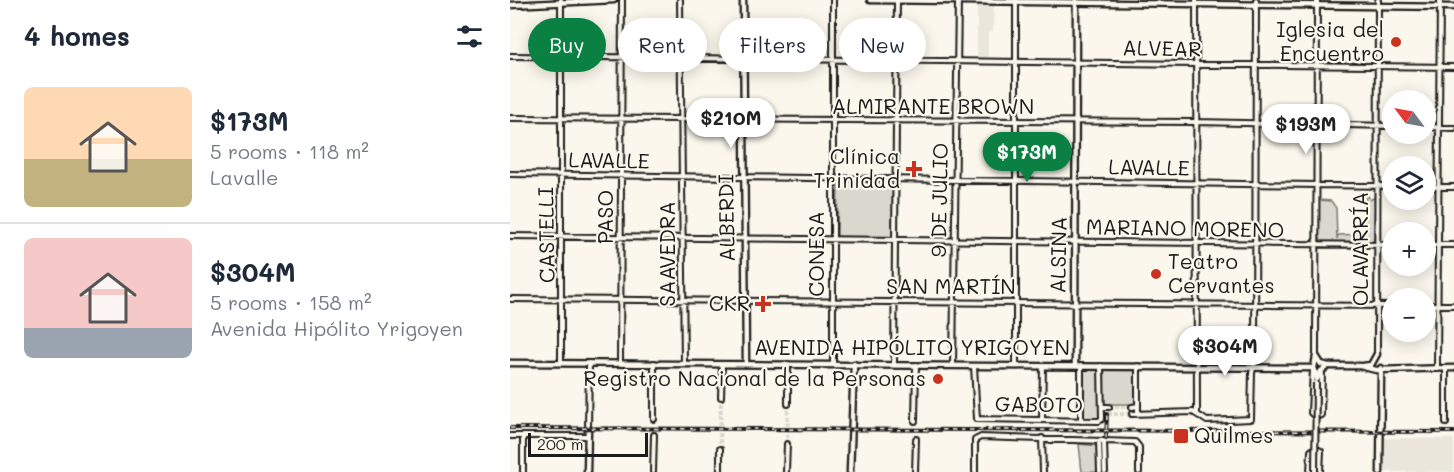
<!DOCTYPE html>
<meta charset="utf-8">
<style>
:root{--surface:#fff;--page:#f2f2f3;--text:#1f2937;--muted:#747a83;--line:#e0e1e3;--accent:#0b8043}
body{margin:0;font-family:Mali,sans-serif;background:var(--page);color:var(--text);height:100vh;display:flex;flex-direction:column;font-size:22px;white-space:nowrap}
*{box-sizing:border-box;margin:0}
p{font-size:20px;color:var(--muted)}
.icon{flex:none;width:33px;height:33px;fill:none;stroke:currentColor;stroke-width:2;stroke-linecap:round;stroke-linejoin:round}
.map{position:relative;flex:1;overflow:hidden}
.drawer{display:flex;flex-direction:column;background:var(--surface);width:510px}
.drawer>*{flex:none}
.guide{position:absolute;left:18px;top:18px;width:570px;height:54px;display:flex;gap:12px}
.needle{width:39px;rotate:302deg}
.controls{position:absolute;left:872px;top:90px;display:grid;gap:12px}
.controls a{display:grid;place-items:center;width:54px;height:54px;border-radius:50%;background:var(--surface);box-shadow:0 3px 15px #0003;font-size:30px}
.scale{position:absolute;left:18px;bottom:15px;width:120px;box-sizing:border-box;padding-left:6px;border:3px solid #1c1c1c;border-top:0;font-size:16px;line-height:21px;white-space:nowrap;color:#1c1c1c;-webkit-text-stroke:4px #fbf7ec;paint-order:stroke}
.price{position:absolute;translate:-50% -51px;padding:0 14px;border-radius:21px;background:#fff;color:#222;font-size:20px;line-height:39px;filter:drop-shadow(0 2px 3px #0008)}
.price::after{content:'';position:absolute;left:50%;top:36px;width:18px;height:14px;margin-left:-9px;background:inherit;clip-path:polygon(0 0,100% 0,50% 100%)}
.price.on{background:var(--accent);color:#fff}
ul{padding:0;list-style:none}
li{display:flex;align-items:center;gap:18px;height:150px;padding:0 24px}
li+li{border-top:2px solid var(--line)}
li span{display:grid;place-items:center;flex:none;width:168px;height:120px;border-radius:9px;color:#555}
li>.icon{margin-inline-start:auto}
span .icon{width:72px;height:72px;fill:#fffc;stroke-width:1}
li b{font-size:26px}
h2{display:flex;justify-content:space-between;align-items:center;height:72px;padding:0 24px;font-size:26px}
.pill{padding:0 21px;border-radius:27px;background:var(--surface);box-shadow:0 3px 15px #0003;font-size:21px;line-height:54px}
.pill.on{background:var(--accent);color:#fff}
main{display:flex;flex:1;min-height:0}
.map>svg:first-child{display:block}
.built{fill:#eae6dc}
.green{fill:#dad7ce;stroke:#7b7a75;stroke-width:1.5}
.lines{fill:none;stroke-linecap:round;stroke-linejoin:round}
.minor-tunnel{stroke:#dad6cd;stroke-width:4;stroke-dasharray:4 2;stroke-linecap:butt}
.minor-casing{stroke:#1c1c1c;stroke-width:8}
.tertiary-casing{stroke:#1c1c1c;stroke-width:9}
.secondary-casing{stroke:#1c1c1c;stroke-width:9}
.minor{stroke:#fbf7ec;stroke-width:4}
.tertiary{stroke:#fbf7ec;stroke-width:4.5}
.secondary{stroke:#fbf7ec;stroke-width:4.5}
.rail-casing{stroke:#1c1c1c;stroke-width:4}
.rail{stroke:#fbf7ec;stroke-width:1.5;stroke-dasharray:4.5;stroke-linecap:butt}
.minor-bridge-casing{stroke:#1c1c1c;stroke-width:8;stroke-linecap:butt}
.minor-bridge{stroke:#fbf7ec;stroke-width:4}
.poi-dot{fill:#c8321e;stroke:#fbf7ec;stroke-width:2}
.labels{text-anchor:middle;stroke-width:4.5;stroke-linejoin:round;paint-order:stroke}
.poi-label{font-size:21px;fill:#1c1c1c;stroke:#fbf7ec;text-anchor:end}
.street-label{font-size:21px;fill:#1c1c1c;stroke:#fbf7ec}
</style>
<main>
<section class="drawer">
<h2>4 homes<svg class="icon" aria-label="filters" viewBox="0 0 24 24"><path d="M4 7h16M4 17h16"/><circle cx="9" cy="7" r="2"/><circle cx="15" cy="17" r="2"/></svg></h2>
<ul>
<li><span style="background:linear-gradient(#ffd9b3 60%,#c2b280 0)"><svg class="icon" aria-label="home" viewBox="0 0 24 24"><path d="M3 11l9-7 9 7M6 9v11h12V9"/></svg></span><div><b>$173M</b><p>5 rooms · 118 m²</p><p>Lavalle</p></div></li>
<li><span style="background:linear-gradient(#f6c9c9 75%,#9aa5b1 0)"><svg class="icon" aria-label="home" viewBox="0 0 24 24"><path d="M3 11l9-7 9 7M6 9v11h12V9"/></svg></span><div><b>$304M</b><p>5 rooms · 158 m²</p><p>Avenida Hipólito Yrigoyen</p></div></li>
</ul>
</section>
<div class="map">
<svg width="944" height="472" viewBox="0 0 944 472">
<rect width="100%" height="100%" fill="#fbf7ec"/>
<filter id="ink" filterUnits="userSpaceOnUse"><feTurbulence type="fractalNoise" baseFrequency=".0167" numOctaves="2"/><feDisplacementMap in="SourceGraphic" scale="12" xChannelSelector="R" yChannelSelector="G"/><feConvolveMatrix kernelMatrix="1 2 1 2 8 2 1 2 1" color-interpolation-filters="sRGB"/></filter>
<g filter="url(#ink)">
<path class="built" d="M467,5H484L483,32H478V57H467Z
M875,438L944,439V472H874Z"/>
<path class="green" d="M328,181L385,182V238L327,237Z
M856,191L860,200L865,197L864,241L812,242L809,236V200L821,201L826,208L827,239L828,235L854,234Z
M589,369L590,419L574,420L573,370Z
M625,369V404H594V370Z
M569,444L589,446L591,472H572Z"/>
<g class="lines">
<path class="minor-tunnel" d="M599,407H622
M598,414H622
M277,444L278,404
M210,449L211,397"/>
<defs>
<path id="minor" d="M51,0V363
M170,0L174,363
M323,0V364
M686,0L687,413
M0,56L944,67
M0,118L686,122L882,126
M915,127L944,128
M0,174L882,186
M915,187H944
M0,236L882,245
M915,245H944
M0,299L882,306
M915,305H944
M867,354L868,0
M806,356L807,0
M110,363L112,0
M384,364L387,0
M443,365L448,1
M506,365V0
M464,366L467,419L589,421L592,419L591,366
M571,366V421
M927,367L930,0
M803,368L801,413L806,417L811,415L812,373
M211,397L212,364
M278,404V364
M592,407H599
M622,407L628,406
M628,412V366
M622,414L683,412L697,421L741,419L742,373L745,361L746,0
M144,419V363
M532,420L533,366
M405,421L406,365
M936,423V368
M78,428L79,363
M0,436H78
M13,436V472
M532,438L533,472
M589,441L590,472
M594,442L595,472
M143,472L144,435
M210,472V449
M276,472L277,444
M405,472L406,439
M465,472V440L471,437L625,442L629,447V472
M800,472L801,451L805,448L811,451L810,472"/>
<path id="tertiary" d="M233,0L236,364
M565,365L566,0
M77,472L78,428
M340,472L344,364
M870,472L871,368"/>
<path id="secondary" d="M360,0L944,7
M0,5L104,0
M806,356L811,364L818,366H850L866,370L944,368
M806,356L804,368L807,379
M0,363L804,368
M853,366L861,365L867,354
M807,379L811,371L818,366"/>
</defs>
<use href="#minor" class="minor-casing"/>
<use href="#tertiary" class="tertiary-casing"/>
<use href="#secondary" class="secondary-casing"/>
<use href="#minor" class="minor"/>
<use href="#tertiary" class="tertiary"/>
<use href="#secondary" class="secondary"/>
<defs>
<path id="rail" d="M0,428L944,432
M596,438L597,414"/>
</defs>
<use href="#rail" class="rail-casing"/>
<use href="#rail" class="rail"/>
<defs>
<path id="minor-bridge" d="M805,472L806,383"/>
</defs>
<use href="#minor-bridge" class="minor-bridge-casing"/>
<use href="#minor-bridge" class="minor-bridge"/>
</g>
</g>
<g class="poi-dot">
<circle cx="886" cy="42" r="6"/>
<path d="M401 160h6v6h6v6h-6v6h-6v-6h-6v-6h6z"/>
<circle cx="646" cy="274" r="6"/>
<path d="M250 295h6v6h6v6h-6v6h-6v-6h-6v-6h6z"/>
<circle cx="428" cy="379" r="6"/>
<rect x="663" y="428" width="16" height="16" rx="3"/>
</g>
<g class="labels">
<g class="poi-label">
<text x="874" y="37">Iglesia del<tspan x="874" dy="24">Encuentro</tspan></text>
<text x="390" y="164">Clínica<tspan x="390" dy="24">Trinidad</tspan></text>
<text x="658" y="269" text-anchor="start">Teatro<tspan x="658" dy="24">Cervantes</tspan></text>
<text x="240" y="311">CKR</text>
<text x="416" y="386">Registro Nacional de la Personas</text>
<text x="684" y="443" text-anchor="start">Quilmes</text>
</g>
<g class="street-label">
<text transform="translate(652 49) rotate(1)" y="7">ALVEAR</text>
<text x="423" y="114">ALMIRANTE BROWN</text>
<text transform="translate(99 161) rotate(1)" y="7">LAVALLE</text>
<text transform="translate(639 168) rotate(1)" y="7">LAVALLE</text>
<text transform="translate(430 200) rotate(-89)" y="7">9 DE JULIO</text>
<text transform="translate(96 217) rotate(-90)" y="7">PASO</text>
<text transform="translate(217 218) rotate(-91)" y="7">ALBERDI</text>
<text transform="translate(675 229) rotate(1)" y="7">MARIANO MORENO</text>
<text transform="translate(37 235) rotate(-91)" y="7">CASTELLI</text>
<text transform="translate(851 249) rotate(-90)" y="7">OLAVARRÍA</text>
<text transform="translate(158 254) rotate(-90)" y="7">SAAVEDRA</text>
<text transform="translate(307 254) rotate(-90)" y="7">CONESA</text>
<text transform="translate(549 255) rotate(-89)" y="7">ALSINA</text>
<text x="441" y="294">SAN MARTÍN</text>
<text x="402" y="355">AVENIDA HIPÓLITO YRIGOYEN</text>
<text transform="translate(529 405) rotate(1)" y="7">GABOTO</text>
</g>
</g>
</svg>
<div class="controls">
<a><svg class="needle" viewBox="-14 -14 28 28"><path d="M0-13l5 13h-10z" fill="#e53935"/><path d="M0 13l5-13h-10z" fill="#747a83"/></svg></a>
<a><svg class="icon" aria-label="layers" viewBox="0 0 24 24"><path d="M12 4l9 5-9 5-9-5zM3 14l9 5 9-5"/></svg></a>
<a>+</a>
<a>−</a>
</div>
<div class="scale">200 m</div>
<b class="price" style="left:221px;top:149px">$210M</b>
<b class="price" style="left:796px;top:155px">$193M</b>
<b class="price on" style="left:517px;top:183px">$173M</b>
<b class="price" style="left:715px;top:377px">$304M</b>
<div class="guide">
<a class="pill on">Buy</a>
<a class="pill">Rent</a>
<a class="pill">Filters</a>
<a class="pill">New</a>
</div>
</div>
</main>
